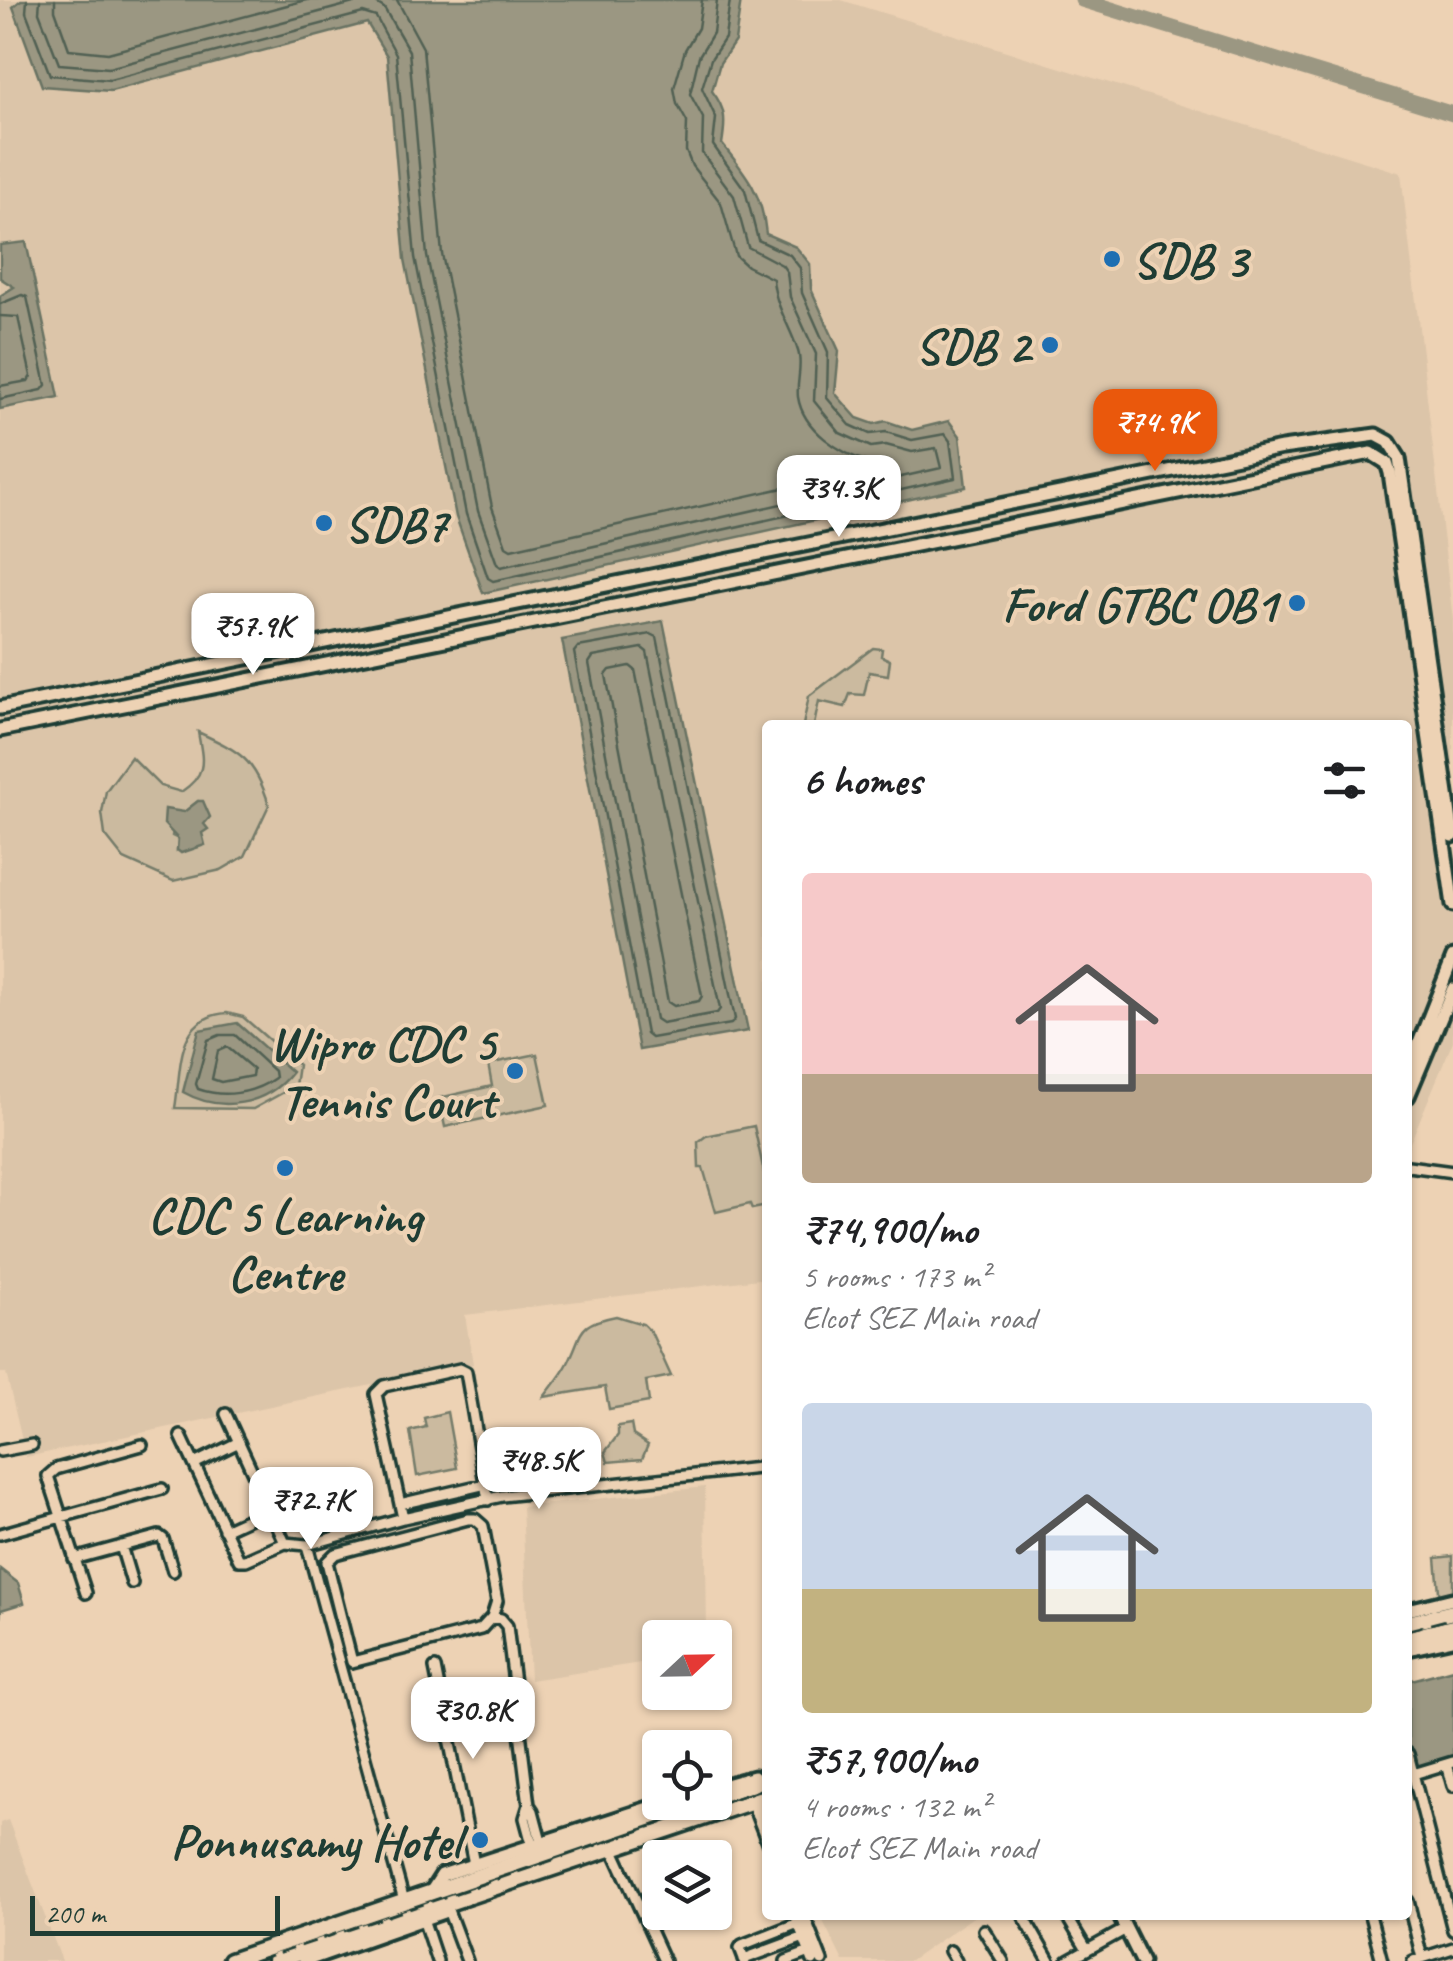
<!DOCTYPE html>
<meta charset="utf-8">
<style>
:root{--surface:#fff;--page:#f2f2f2;--text:#202124;--muted:#757577;--accent:#ea580c}
body{margin:0;font-family:Caveat,sans-serif;background:var(--page);color:var(--text);height:100vh;display:flex;flex-direction:column;font-size:38px;white-space:nowrap}
*{box-sizing:border-box;margin:0}
p{font-size:32px;color:var(--muted)}
.icon{flex:none;width:55px;height:55px;fill:none;stroke:currentColor;stroke-width:2;stroke-linecap:round;stroke-linejoin:round}
.map{position:relative;flex:1;overflow:hidden}
.sheet{position:absolute;left:762px;top:720px;width:650px;height:1200px;display:flex;flex-direction:column;background:var(--surface);border-radius:10px;box-shadow:0 2px 8px #0004}
.sheet>*{flex:none}
.needle{width:65px;rotate:68deg}
.fabs{position:absolute;left:642px;top:1620px;display:grid;gap:20px}
.fabs a{display:grid;place-items:center;width:90px;height:90px;border-radius:10px;background:var(--surface);box-shadow:0 2px 8px #0004;font-size:50px}
.scale{position:absolute;left:30px;bottom:25px;width:250px;box-sizing:border-box;padding-left:10px;border:5px solid #1f3d34;border-top:0;font-size:28px;line-height:35px;white-space:nowrap;color:#1f3d34;-webkit-text-stroke:8px #edd2b4;paint-order:stroke}
.price{position:absolute;translate:-50% -85px;padding:0 22px;border-radius:20px;background:#fff;color:#222;font-size:32px;line-height:65px;filter:drop-shadow(0 2px 5px #0008)}
.price::after{content:'';position:absolute;left:50%;top:60px;width:30px;height:22px;margin-left:-15px;background:inherit;clip-path:polygon(0 0,100% 0,50% 100%)}
.price.on{background:var(--accent);color:#fff}
ul{padding:0;list-style:none}
li{display:grid;align-content:center;gap:20px;height:530px;padding:0 40px}
li span{display:grid;place-items:center;height:310px;border-radius:10px;color:#555}
li>.icon{margin-inline-start:auto}
span .icon{width:180px;height:180px;fill:#fffc;stroke-width:1}
li b{font-size:42px}
h2{display:flex;justify-content:space-between;align-items:center;height:120px;padding:0 40px;font-size:42px}
.map>svg:first-child{display:block}
.built{fill:#dcc5a9}
.green{fill:#cbba9f;stroke:#757c6a;stroke-width:2.5;fill-rule:evenodd}
.water{fill:#9b9782;stroke:#697363;stroke-width:2.5}
.lines{fill:none;stroke-linecap:round;stroke-linejoin:round}
.shore{stroke:#516153;stroke-width:2.5}
.river{stroke:#9b9782;stroke-width:15}
.minor-casing{stroke:#1f3d34;stroke-width:16}
.tertiary-casing{stroke:#1f3d34;stroke-width:19}
.primary-casing{stroke:#1f3d34;stroke-width:21}
.minor{stroke:#edd2b4;stroke-width:9}
.tertiary{stroke:#edd2b4;stroke-width:11}
.primary{stroke:#edd2b4;stroke-width:14}
.rail{stroke:#1f3d34;stroke-width:2.5;stroke-dasharray:15 8;stroke-linecap:butt}
.poi-dot{fill:#1f6fb2;stroke:#edd2b4;stroke-width:4}
.labels{text-anchor:middle;stroke-width:8;stroke-linejoin:round;paint-order:stroke}
.poi-label{font-size:50px;font-weight:bold;fill:#1f3d34;stroke:#edd2b4;text-anchor:end}
</style>
<div class="map">
<svg width="1453" height="1961" viewBox="0 0 1453 1961">
<rect width="100%" height="100%" fill="#edd2b4"/>
<filter id="ink" filterUnits="userSpaceOnUse"><feTurbulence type="fractalNoise" baseFrequency=".01" numOctaves="2"/><feDisplacementMap in="SourceGraphic" scale="20" xChannelSelector="R" yChannelSelector="G"/><feConvolveMatrix kernelMatrix="1 2 1 2 8 2 1 2 1" color-interpolation-filters="sRGB"/></filter>
<g filter="url(#ink)">
<path class="built" d="M0,0H841L1401,173L1453,620V1041L1408,1148V725H768L767,1278L465,1315L473,1364L26,1457L6,1373H0Z
M705,1487L707,1633L713,1637L660,1638V1660L530,1680L522,1507Z
M8,1820L62,1961H1L0,1958V1823Z
M820,1915H976L910,1961H843Z"/>
<path class="green" d="M873,648L882,649L881,656L890,660L888,675L869,672L864,695L850,694L845,707L819,701L814,725H803L809,696Z
M198,732C241,752 255,759 269,805L245,856L221,870L173,881L124,859L105,835L102,813L106,791L131,757L160,786L181,792C208,774 203,761 198,732ZM198,801L203,802L202,832L177,850L178,839L172,836C173,820 186,810 198,801Z
M227,1013L243,1017L298,1065L295,1086L253,1109L175,1108C182,1067 175,1017 227,1013Z
M537,1054L548,1105L445,1127L439,1098L492,1086L488,1064Z
M754,1126L767,1186V1206L752,1209L750,1204L716,1212L703,1168H699L698,1142L706,1136Z
M616,1316L643,1324L651,1332L671,1376L646,1381L649,1402L609,1409L605,1387L544,1397C552,1386 562,1375 568,1363C584,1331 576,1324 616,1316Z
M447,1412L457,1468L417,1476L410,1431L426,1427L424,1418Z
M631,1424L633,1435L648,1445L642,1459L608,1462L605,1452L618,1435V1426Z
M1453,1556V1599L1440,1603L1436,1558Z"/>
<path class="water" d="M21,0H741L735,41L720,63L712,91C726,109 726,120 722,144C747,175 762,193 766,234L796,247L810,264L811,289L839,351L835,393L857,418L874,424L886,421L912,430L949,421L960,436L966,487L483,593L456,517L405,259L387,56L367,23L111,91L42,86L13,7Z
M26,242L59,397L0,409V296L14,287L0,278V245Z
M663,621L748,1031L639,1050L562,640Z
M198,801H203L210,817L204,824L208,829L202,833L205,845L181,853L177,850L178,839L164,824L165,809L184,812Z
M237,1023L292,1072C266,1106 220,1113 183,1092L199,1030Z
M0,1569L18,1583L24,1603L1,1610L0,1619Z
M1453,1669V1759L1414,1769L1408,1744V1681Z"/>
<g class="lines">
<path class="shore" d="M27,0L26,12L50,75L110,80L363,13L376,17L396,54L415,257L466,514L488,578L493,581L955,478L950,441L945,434L912,440L886,432L870,434L850,425L827,398L828,352L802,293L800,268L790,255L758,240L745,190L713,145L716,118L702,88L711,59L725,38L730,0
M40,0L39,12L59,64L109,68L361,1H373L384,8L409,51L427,256L478,511L497,564L501,567L941,468L936,448L912,452L886,445L871,447L840,433L814,401L816,354L790,297L787,272L782,265L748,247L734,196L702,153L703,118L690,94L699,56L713,33L717,0
M55,0V10L69,49L108,53L306,0
M397,0L423,48L442,254L492,507L506,546L511,549L872,468L869,462C841,454 803,430 798,397C796,382 803,366 798,351C790,326 775,306 773,279L747,266L736,256L721,203L692,166L686,151L687,122L677,104L674,88L685,50L698,28L702,0
M0,304L22,295L27,297L46,385L42,390L0,399
M0,316L18,317L31,376L28,381L0,386
M651,634L657,637L735,1019L731,1024L651,1038L646,1034L574,652L578,647Z
M642,648L647,652L720,1009L717,1013L662,1023L656,1019L589,663L593,657Z
M630,666L635,670L702,996L699,1001L674,1006L668,1002L606,675L610,670Z
M220,1035H235L274,1071L275,1078C253,1094 223,1098 198,1089L196,1084L208,1040Z
M227,1047L253,1069L252,1076L221,1082L212,1079L218,1051Z"/>
<path class="river" d="M1082,0L1453,114"/>
<defs>
<path id="minor" d="M1408,1166L1453,1172
M181,1436L239,1560H246L285,1543L226,1414
M0,1451L32,1445
M194,1464L239,1442
M400,1504L486,1484
M403,1518L376,1394L384,1386L460,1369L466,1372L488,1500
M224,1530L270,1509
M0,1534L162,1489
M285,1543L307,1545L403,1518L502,1496L768,1467
M307,1545L404,1901
M121,1546L132,1583
M74,1559L159,1536L163,1539L173,1571
M86,1593L48,1476L56,1469L142,1445
M492,1617L481,1629L352,1662L327,1562L335,1554L468,1519H475L483,1526L497,1601L492,1617L501,1619L507,1626L529,1805L525,1818L532,1844
M435,1668L474,1864
M1408,1754L1453,1930
M1447,1764L1453,1786
M1410,1775L1453,1762
M759,1798L768,1820
M529,1805L533,1811L541,1841
M754,1808L768,1844
M615,1854L664,1961
M1408,1901L1422,1958
M448,1910L467,1961
M795,1915L813,1961
M804,1915L822,1961
M1066,1915L1087,1950
M1370,1915L1382,1961
M1024,1917L1049,1961
M423,1919L437,1961
M984,1930L1003,1961
M950,1951L956,1961
M744,1959L804,1937
M745,1961L740,1948L742,1945L798,1923
M786,1961L810,1952
M1068,1961L1126,1929
M1413,1961L1453,1948"/>
<path id="tertiary" d="M0,708L1282,448L1376,435L1389,442L1399,458L1453,836
M0,730L1371,453L1387,463L1390,473L1453,905
M1408,1071L1453,957
M1408,1096L1453,989
M1408,1610L1453,1599
M1408,1649L1453,1639
M715,1788L754,1777
M431,1892L442,1875L667,1802
M1119,1915L1142,1961
M304,1961L446,1911"/>
<path id="primary" d="M1408,1623L1453,1612
M1408,1638L1453,1627
M715,1796L768,1779
M230,1961L696,1802
M275,1961L768,1796"/>
</defs>
<use href="#minor" class="minor-casing"/>
<use href="#tertiary" class="tertiary-casing"/>
<use href="#primary" class="primary-casing"/>
<use href="#minor" class="minor"/>
<use href="#tertiary" class="tertiary"/>
<use href="#primary" class="primary"/>
<path class="rail" d="M1408,1630L1453,1618
M257,1961L768,1787"/>
</g>
</g>
<g class="poi-dot">
<circle cx="1112" cy="259" r="10"/>
<circle cx="1050" cy="345" r="10"/>
<circle cx="324" cy="523" r="10"/>
<circle cx="1297" cy="603" r="10"/>
<circle cx="515" cy="1071" r="10"/>
<circle cx="285" cy="1168" r="10"/>
<circle cx="480" cy="1840" r="10"/>
</g>
<g class="labels">
<g class="poi-label">
<text x="1132" y="277" text-anchor="start">SDB 3</text>
<text x="1030" y="363">SDB 2</text>
<text x="344" y="541" text-anchor="start">SDB7</text>
<text x="1277" y="621">Ford GTBC OB1</text>
<text x="495" y="1060">Wipro CDC 5<tspan x="495" dy="58">Tennis Court</tspan></text>
<text x="285" y="1232" text-anchor="middle">CDC 5 Learning<tspan x="285" dy="58">Centre</tspan></text>
<text x="460" y="1858">Ponnusamy Hotel</text>
</g>
</g>
</svg>
<div class="fabs">
<a><svg class="needle" viewBox="-14 -14 28 28"><path d="M0-13l5 13h-10z" fill="#e53935"/><path d="M0 13l5-13h-10z" fill="#757577"/></svg></a>
<a><svg class="icon" aria-label="locate" viewBox="0 0 24 24"><circle cx="12" cy="12" r="6"/><path d="M12 2v4M12 18v4M2 12h4M18 12h4"/></svg></a>
<a><svg class="icon" aria-label="layers" viewBox="0 0 24 24"><path d="M12 4l9 5-9 5-9-5zM3 14l9 5 9-5"/></svg></a>
</div>
<div class="scale">200 m</div>
<b class="price on" style="left:1155px;top:474px">₹74.9K</b>
<b class="price" style="left:839px;top:540px">₹34.3K</b>
<b class="price" style="left:253px;top:678px">₹57.9K</b>
<b class="price" style="left:539px;top:1512px">₹48.5K</b>
<b class="price" style="left:311px;top:1552px">₹72.7K</b>
<b class="price" style="left:473px;top:1762px">₹30.8K</b>
<section class="sheet">
<h2>6 homes<svg class="icon" aria-label="filters" viewBox="0 0 24 24"><path d="M4 7h16M4 17h16"/><circle cx="9" cy="7" r="2"/><circle cx="15" cy="17" r="2"/></svg></h2>
<ul>
<li><span style="background:linear-gradient(#f6c9c9 65%,#b9a48a 0)"><svg class="icon" aria-label="home" viewBox="0 0 24 24"><path d="M3 11l9-7 9 7M6 9v11h12V9"/></svg></span><div><b>₹74,900/mo</b><p>5 rooms · 173 m²</p><p>Elcot SEZ Main road</p></div></li>
<li><span style="background:linear-gradient(#c9d6e8 60%,#c2b280 0)"><svg class="icon" aria-label="home" viewBox="0 0 24 24"><path d="M3 11l9-7 9 7M6 9v11h12V9"/></svg></span><div><b>₹57,900/mo</b><p>4 rooms · 132 m²</p><p>Elcot SEZ Main road</p></div></li>
</ul>
</section>
</div>
